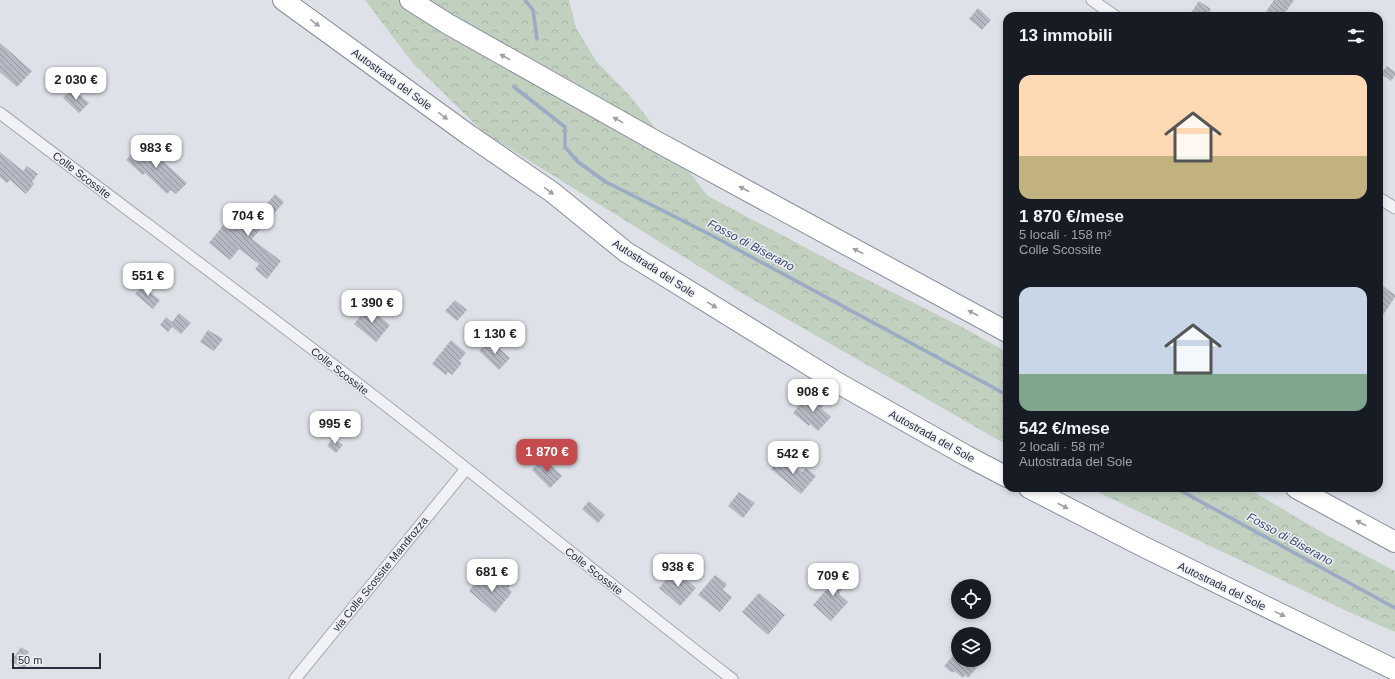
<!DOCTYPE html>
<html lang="it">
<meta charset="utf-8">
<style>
:root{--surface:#171b24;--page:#242831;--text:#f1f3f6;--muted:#9ea1a6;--accent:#c44b4e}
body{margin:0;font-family:Arial,sans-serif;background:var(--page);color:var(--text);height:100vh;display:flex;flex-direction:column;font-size:15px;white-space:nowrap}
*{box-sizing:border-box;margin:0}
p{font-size:13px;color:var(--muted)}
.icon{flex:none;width:22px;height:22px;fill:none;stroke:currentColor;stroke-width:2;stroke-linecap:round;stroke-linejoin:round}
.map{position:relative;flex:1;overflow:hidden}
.drawer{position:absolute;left:1003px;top:12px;width:380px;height:480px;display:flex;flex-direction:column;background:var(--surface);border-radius:12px;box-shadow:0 2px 6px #0003}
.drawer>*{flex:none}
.tools{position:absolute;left:951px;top:579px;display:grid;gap:8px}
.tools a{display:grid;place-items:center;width:40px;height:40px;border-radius:50%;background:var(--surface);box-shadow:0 2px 6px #0003;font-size:20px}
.scale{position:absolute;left:12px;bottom:10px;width:89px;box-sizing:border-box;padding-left:4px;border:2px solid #292d3c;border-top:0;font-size:11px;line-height:14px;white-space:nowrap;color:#292d3c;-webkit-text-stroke:3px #eef0f5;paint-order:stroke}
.price{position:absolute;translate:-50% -34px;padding:0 9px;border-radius:8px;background:#fff;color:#222;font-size:13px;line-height:26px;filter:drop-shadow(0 1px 2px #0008)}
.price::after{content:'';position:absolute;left:50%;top:24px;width:12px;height:9px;margin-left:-6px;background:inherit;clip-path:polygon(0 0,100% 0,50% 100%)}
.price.selected{background:var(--accent);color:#fff}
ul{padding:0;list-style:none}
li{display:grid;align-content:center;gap:8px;height:212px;padding:0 16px}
li span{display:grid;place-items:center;height:124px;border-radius:12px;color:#555}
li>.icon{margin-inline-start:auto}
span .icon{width:72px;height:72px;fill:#fffc;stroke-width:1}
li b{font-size:17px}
h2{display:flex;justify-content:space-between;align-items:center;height:48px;padding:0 16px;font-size:17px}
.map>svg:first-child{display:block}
.forest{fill:url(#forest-crowns)}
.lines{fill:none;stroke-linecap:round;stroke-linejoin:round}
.stream{stroke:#9baac5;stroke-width:3.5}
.building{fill:url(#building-back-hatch)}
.minor-casing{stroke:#a4a7b0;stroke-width:13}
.motorway-casing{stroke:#878d9c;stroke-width:22}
.minor{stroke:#f1f2f5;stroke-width:11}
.motorway{stroke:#fff;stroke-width:20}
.oneway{fill:#9fa0a7}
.labels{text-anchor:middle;stroke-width:3;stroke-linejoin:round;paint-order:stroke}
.street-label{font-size:11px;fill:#292d3c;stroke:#eef0f5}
.water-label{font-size:12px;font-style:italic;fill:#36486d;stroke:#eef0f5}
</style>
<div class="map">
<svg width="1395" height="679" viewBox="0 0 1395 679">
<defs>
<pattern id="forest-crowns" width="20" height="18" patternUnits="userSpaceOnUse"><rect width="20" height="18" fill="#c2d0c0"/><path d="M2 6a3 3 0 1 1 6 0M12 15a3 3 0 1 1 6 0" fill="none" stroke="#a7b3a6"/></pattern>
<pattern id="building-back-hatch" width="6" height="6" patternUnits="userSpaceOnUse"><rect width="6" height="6" fill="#b6b9c3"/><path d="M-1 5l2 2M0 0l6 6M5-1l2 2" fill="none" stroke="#9497a0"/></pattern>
</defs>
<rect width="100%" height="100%" fill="#dee1e7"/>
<path class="forest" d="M365,0H569L576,28L596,61L631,97L708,196L842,267L964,328L1007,352V445L745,295L483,132L412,62Z
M1089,488H1247L1323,533L1395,571V632L1340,608Z"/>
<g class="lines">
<path class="stream" d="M525,0L533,10L537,39
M514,87L565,127V147L578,162L606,182L711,235L1007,395
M1176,488L1395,608"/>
</g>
<path class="building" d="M1274,0H1294L1283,16H1263Z
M1199,1L1211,9L1207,16H1189Z
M978,8L991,20L982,30L969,19Z
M0,43L32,71L17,87L0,72Z
M1387,66L1395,72V75L1391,81L1381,74Z
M72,88L89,103L79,113L63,98Z
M142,142L187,183L176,194L171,190L167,194L145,173L143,175L126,160Z
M0,152L23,171L27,166L38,174L32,182L34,184L26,194L10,180L7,183L0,177Z
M275,194L284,202L252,239L281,261L267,279L255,269L259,264L239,249L230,260L209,243L237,208L252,221Z
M1379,283L1395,295V297L1379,321Z
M142,286L160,300L153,309L135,294Z
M455,300L467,310L457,321L445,311Z
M368,307L390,325L376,342L354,324Z
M179,313L191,323L181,334L172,327L168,332L160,325L166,317L172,322Z
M208,330L223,339L214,351L200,342Z
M451,340L466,353L459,361L462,363L452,375L448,372L446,375L432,364Z
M490,340L510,358L499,370L479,351Z
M818,396L826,403L821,408L831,417L818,431L810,424L809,426L793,413L805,398L811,404Z
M333,438L343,445L336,453L327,446Z
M782,456L802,472L806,468L816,476L801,494L771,469Z
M544,458L562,476L550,488L532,470Z
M739,492L755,503L743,518L728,506Z
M589,501L605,515L598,523L582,509Z
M833,569L848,578L839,594L848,602L831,621L813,605L834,581L828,577Z
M675,570L696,588L680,606L659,588Z
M501,575L512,583L508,588L512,592L495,613L469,591L479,578L491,587Z
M715,575L727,584L723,590L732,597L720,612L698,595Z
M759,593L785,615L768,635L742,612Z
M21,647L29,652L27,655L31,658L24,669L11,661Z
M958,650V660H983L968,678L965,675L963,678L954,671L952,673L944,666Z"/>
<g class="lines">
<defs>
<path id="minor" d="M1092,0L1115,16
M0,113C143,222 288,328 429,439C530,519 630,600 732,679
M1379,198L1395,208
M295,679L466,469"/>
<path id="motorway" d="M283,0L469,135L552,192L626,252L838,383L967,456L1007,477
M410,0L448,24L652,139L1007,332
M1029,488L1142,546L1395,670
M1296,488L1395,542"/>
</defs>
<use href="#minor" class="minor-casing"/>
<use href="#motorway" class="motorway-casing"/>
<use href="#minor" class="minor"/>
<use href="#motorway" class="motorway"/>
</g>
<defs><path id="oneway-solid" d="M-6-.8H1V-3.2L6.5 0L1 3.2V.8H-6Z"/></defs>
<g class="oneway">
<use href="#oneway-solid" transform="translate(315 23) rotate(36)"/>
<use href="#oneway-solid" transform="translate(505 57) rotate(-151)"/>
<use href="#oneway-solid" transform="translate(443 116) rotate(36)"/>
<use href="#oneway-solid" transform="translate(618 120) rotate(-151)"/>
<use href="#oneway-solid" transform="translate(744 189) rotate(-152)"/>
<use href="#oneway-solid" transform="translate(549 191) rotate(36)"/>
<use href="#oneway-solid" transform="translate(858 251) rotate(-152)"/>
<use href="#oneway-solid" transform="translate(712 305) rotate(32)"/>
<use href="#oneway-solid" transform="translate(973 313) rotate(-152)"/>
<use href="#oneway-solid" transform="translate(1063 506) rotate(27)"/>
<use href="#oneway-solid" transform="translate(1361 523) rotate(-152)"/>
<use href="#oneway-solid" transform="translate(1280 614) rotate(26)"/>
</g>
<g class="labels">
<g class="street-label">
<text transform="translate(392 79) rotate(36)" y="4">Autostrada del Sole</text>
<text transform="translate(82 175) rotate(37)" y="4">Colle Scossite</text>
<text transform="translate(654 268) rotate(33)" y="4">Autostrada del Sole</text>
<text transform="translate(340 371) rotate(38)" y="4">Colle Scossite</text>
<text transform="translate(932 436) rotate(29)" y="4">Autostrada del Sole</text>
<text transform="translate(594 571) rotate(38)" y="4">Colle Scossite</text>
<text transform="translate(380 574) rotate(-51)" y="4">via Colle Scossite Mandrozza</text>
<text transform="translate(1222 586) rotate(26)" y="4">Autostrada del Sole</text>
</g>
<g class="water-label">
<text transform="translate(751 245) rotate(28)" y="4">Fosso di Biserano</text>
<text transform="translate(1290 539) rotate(29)" y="4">Fosso di Biserano</text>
</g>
</g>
</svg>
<div class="tools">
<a><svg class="icon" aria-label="locate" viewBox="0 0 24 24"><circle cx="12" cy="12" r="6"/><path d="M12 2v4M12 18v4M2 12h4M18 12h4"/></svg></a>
<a><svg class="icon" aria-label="layers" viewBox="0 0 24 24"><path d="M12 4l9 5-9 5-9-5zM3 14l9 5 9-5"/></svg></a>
</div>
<div class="scale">50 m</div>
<b class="price" style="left:76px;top:101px">2 030 €</b>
<b class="price" style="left:156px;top:169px">983 €</b>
<b class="price" style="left:248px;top:237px">704 €</b>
<b class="price" style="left:148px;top:297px">551 €</b>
<b class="price" style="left:372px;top:324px">1 390 €</b>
<b class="price" style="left:495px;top:355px">1 130 €</b>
<b class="price" style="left:813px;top:413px">908 €</b>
<b class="price" style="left:335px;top:445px">995 €</b>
<b class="price selected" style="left:547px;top:473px">1 870 €</b>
<b class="price" style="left:793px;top:475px">542 €</b>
<b class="price" style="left:678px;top:588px">938 €</b>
<b class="price" style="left:492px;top:593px">681 €</b>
<b class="price" style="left:833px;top:597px">709 €</b>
<section class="drawer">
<h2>13 immobili<svg class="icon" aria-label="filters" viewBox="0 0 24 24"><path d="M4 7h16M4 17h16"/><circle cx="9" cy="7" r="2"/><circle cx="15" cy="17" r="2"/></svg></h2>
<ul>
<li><span style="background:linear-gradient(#ffd9b3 65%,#c2b280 0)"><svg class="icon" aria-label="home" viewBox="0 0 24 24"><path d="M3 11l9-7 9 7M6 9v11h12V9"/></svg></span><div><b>1 870 €/mese</b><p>5 locali · 158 m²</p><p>Colle Scossite</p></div></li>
<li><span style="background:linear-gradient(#c9d6e8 70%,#7fa58c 0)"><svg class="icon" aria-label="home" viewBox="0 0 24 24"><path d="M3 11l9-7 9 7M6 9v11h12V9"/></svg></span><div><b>542 €/mese</b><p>2 locali · 58 m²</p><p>Autostrada del Sole</p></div></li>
</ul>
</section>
</div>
